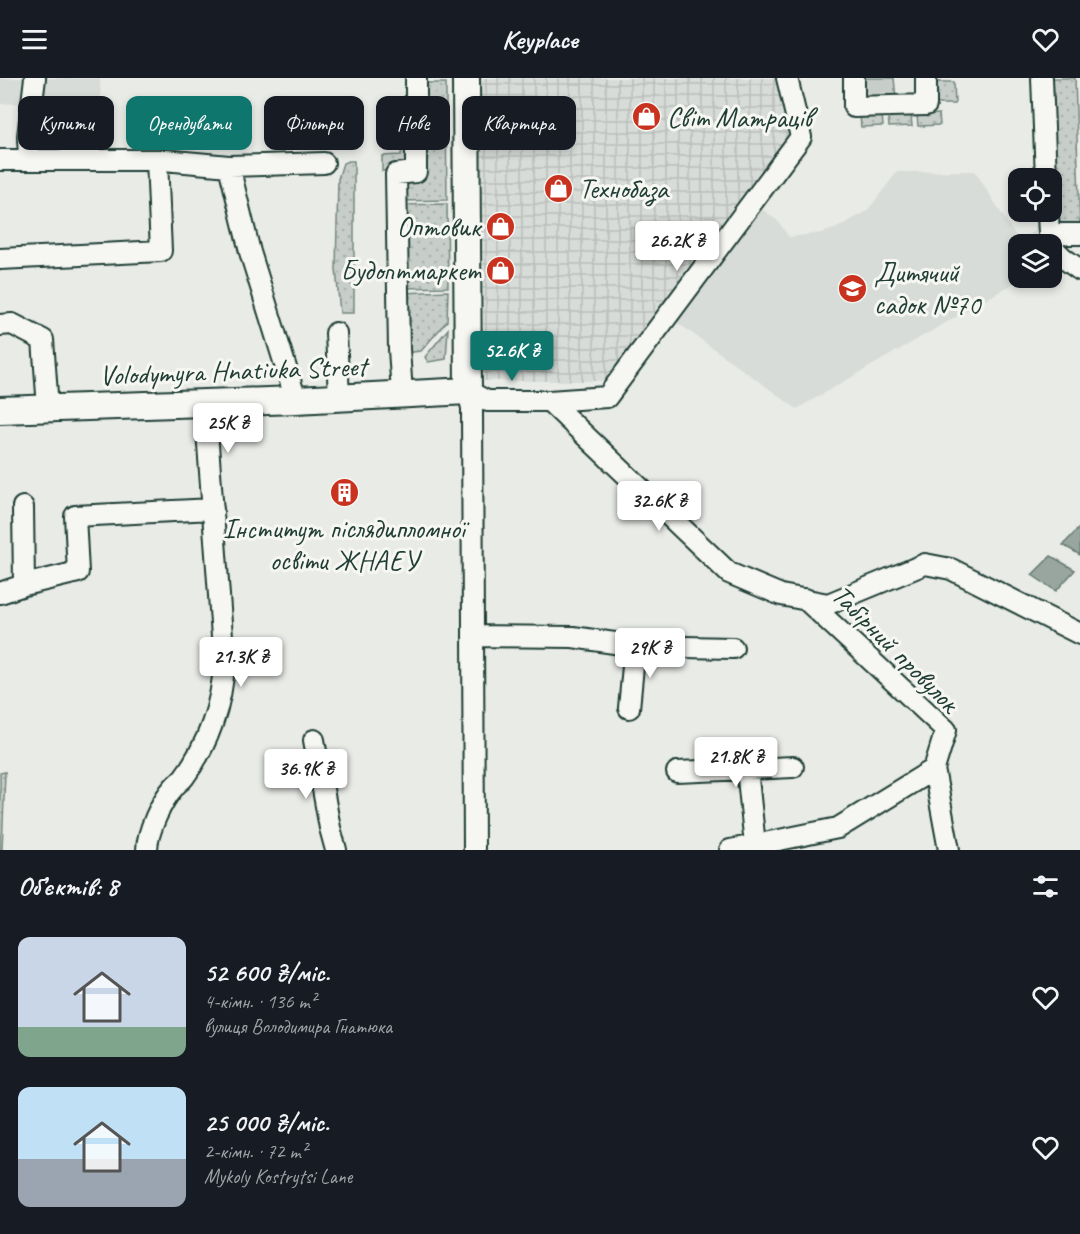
<!DOCTYPE html>
<html lang="uk">
<meta charset="utf-8">
<style>
:root{--surface:#171b24;--page:#242831;--text:#f1f3f6;--muted:#9ea1a6;--accent:#0f766e}
body{margin:0;font-family:Caveat,sans-serif;background:var(--page);color:var(--text);height:100vh;display:flex;flex-direction:column;font-size:22px;white-space:nowrap}
*{box-sizing:border-box;margin:0}
p{font-size:20px;color:var(--muted)}
.icon{flex:none;width:33px;height:33px;fill:none;stroke:currentColor;stroke-width:2;stroke-linecap:round;stroke-linejoin:round}
.map{position:relative;height:772px;overflow:hidden}
.drawer{display:flex;flex-direction:column;background:var(--surface);flex:1}
.drawer>*{flex:none}
.guide{position:absolute;left:18px;top:18px;width:600px;height:54px;display:flex;gap:12px}
.tools{position:absolute;left:1008px;top:90px;display:grid;gap:12px}
.tools a{display:grid;place-items:center;width:54px;height:54px;border-radius:12px;background:var(--surface);box-shadow:0 3px 9px #0003;font-size:30px}
.price{position:absolute;translate:-50% -51px;padding:0 14px;border-radius:6px;background:#fff;color:#222;font-size:20px;line-height:39px;filter:drop-shadow(0 2px 3px #0008)}
.price::after{content:'';position:absolute;left:50%;top:36px;width:18px;height:14px;margin-left:-9px;background:inherit;clip-path:polygon(0 0,100% 0,50% 100%)}
.price.on{background:var(--accent);color:#fff}
ul{padding:0;list-style:none}
li{display:flex;align-items:center;gap:18px;height:150px;padding:0 18px}
li span{display:grid;place-items:center;flex:none;width:168px;height:120px;border-radius:12px;color:#555}
li>.icon{margin-inline-start:auto}
span .icon{width:72px;height:72px;fill:#fffc;stroke-width:1}
li b{font-size:26px}
h2{display:flex;justify-content:space-between;align-items:center;height:72px;padding:0 18px;font-size:26px}
.tag{padding:0 21px;border-radius:12px;background:var(--surface);box-shadow:0 3px 9px #0003;font-size:21px;line-height:54px}
.tag.on{background:var(--accent);color:#fff}
header{display:flex;justify-content:space-between;align-items:center;height:78px;padding:0 18px;background:var(--surface);font-size:27px;font-weight:600}
.map>svg:first-child{display:block}
.built{fill:#d8dcd8}
.industrial{fill:url(#industrial-grid)}
.grass{fill:url(#grass-dots);stroke:#73867e;stroke-width:1.5}
.green{fill:#c7cec9;stroke:#73867e;stroke-width:1.5}
.water{fill:#99a6a0;stroke:#687c75;stroke-width:1.5}
.lines{fill:none;stroke-linecap:round;stroke-linejoin:round}
.minor-casing{stroke:#1f3d34;stroke-width:24}
.major-casing{stroke:#1f3d34;stroke-width:30}
.minor{stroke:#f6f6f2;stroke-width:20}
.major{stroke:#f6f6f2;stroke-width:26}
.labels{text-anchor:middle;stroke-width:6;stroke-linejoin:round;paint-order:stroke}
.poi-label{font-size:28px;fill:#1f3d34;stroke:#f6f6f2;text-anchor:start}
.street-label{font-size:28px;fill:#1f3d34;stroke:#f6f6f2}
</style>
<header><svg class="icon" aria-label="menu" viewBox="0 0 24 24"><path d="M4 6h16M4 12h16M4 18h16"/></svg>Keyplace<svg class="icon" aria-label="heart" viewBox="0 0 24 24"><path d="M12 20l-8-8c-3-5 5-10 8-4 3-6 11-1 8 4z"/></svg></header>
<div class="map">
<svg width="1080" height="772" viewBox="0 0 1080 772">
<defs>
<pattern id="industrial-grid" width="8" height="8" patternUnits="userSpaceOnUse" patternTransform="scale(1.5)"><rect width="8" height="8" fill="#d8dcd8"/><path d="M0 4h8M4 0v8" fill="none" stroke="#b9beba"/></pattern>
<pattern id="grass-dots" width="8" height="8" patternUnits="userSpaceOnUse" patternTransform="scale(1.5)"><rect width="8" height="8" fill="#c7cec9"/><path d="M2 2h.1M6 6h.1" fill="none" stroke="#aab2ad" stroke-width="1.8" stroke-linecap="round"/></pattern>
</defs>
<rect width="100%" height="100%" fill="#e9ebe7"/>
<filter id="ink" filterUnits="userSpaceOnUse"><feTurbulence type="fractalNoise" baseFrequency=".0167" numOctaves="2"/><feDisplacementMap in="SourceGraphic" scale="12" xChannelSelector="R" yChannelSelector="G"/><feConvolveMatrix kernelMatrix="1 2 1 2 8 2 1 2 1" color-interpolation-filters="sRGB"/></filter>
<g filter="url(#ink)">
<path class="built" d="M0,0H100L101,22L0,26Z
M975,93L1017,160L1028,157L1035,153V148L1042,147L1041,157L1038,166H1018V200H1023L797,331L675,243L754,125L778,143L789,159L821,155L837,150L867,133L897,94Z"/>
<path class="industrial" d="M480,0H781L793,48L708,181L607,303H484Z"/>
<path class="grass" d="M1053,0H1075L1080,151L1058,147Z
M934,4H954L955,26H935Z
M419,5H446V29L419,30Z
M446,34L447,122L400,123V99L420,62Z
M939,36L940,47L918,48L917,37Z
M882,37L883,48L861,49L860,38Z
M888,37H911L912,48L889,49Z
M402,63H414V79L402,92L382,93V78L401,77Z
M349,83H354V235H340L336,191L338,101L343,85Z
M447,126L448,209L402,210L400,127Z
M448,213L447,243L421,273L404,275L403,215Z
M448,251L446,281L428,284L425,279Z
M5,694L2,772H0V695Z"/>
<path class="green" d="M858,0H894L896,21L858,23Z"/>
<path class="water" d="M1080,449V477L1063,467Z
M1051,478L1075,492L1056,513L1032,497Z"/>
<g class="lines">
<defs>
<path id="minor" d="M854,0V29L926,27V0
M1042,0L1046,100
M0,82H164L229,88L324,85
M29,82L28,58L35,0
M229,88L250,174L296,322
M1048,134C1049,170 1050,171 1080,192
M1049,156H1080
M0,181L161,173L157,82
M0,247L12,246L43,262L48,330
M336,255L339,320
M468,313L487,323H549L607,319L801,59L787,0
M468,313L472,330L474,772
M402,316L399,271L396,96L416,94V0
M549,323L729,495L781,517L828,526L925,486L951,491L1080,556
M23,429L24,507
M0,515L24,507L78,494L75,438L213,431
M805,521L946,652L934,691L949,772
M473,558L573,559L635,568L733,570
M629,630L635,568
M314,662L330,750L336,772
M747,691L755,767
M677,694L793,689
M147,772C147,754 162,722 174,709C177,705 181,703 184,699C208,667 222,626 224,586L205,325
M730,772L838,750L934,691"/>
<path id="major" d="M0,332L296,322L468,313L466,0"/>
</defs>
<use href="#minor" class="minor-casing"/>
<use href="#major" class="major-casing"/>
<use href="#minor" class="minor"/>
<use href="#major" class="major"/>
</g>
</g>
<defs>
<symbol id="shop-disc" viewBox="-11 -11 22 22"><circle r="9.5" fill="#c8321e" stroke="#f6f6f2"/><path d="M-5-2.5h2.3a2.7 3.5 0 0 1 5.4 0H5L5.5 6h-11ZM-1.5-2.5h3a1.5 2.3 0 0 0-3 0Z" fill="#fff"/></symbol>
<symbol id="school-disc" viewBox="-11 -11 22 22"><circle r="9.5" fill="#c8321e" stroke="#f6f6f2"/><path d="M0-5L7-2L0 1L-7-2ZM-4 1L0 2.5L4 1V4Q0 6-4 4Z" fill="#fff"/></symbol>
<symbol id="building-disc" viewBox="-11 -11 22 22"><circle r="9.5" fill="#c8321e" stroke="#f6f6f2"/><path d="M-4-6H4V6H1V3H-1V6H-4ZM-2.5-4.3h1.7v1.8h-1.7ZM.8-4.3h1.7v1.8H.8ZM-2.5-1h1.7V.8h-1.7ZM.8-1h1.7V.8H.8Z" fill="#fff"/></symbol>
</defs>
<g fill-rule="evenodd">
<use href="#shop-disc" x="630" y="22" width="33" height="33"/>
<use href="#shop-disc" x="542" y="94" width="33" height="33"/>
<use href="#shop-disc" x="484" y="132" width="33" height="33"/>
<use href="#shop-disc" x="484" y="176" width="33" height="33"/>
<use href="#school-disc" x="836" y="194" width="33" height="33"/>
<use href="#building-disc" x="328" y="398" width="33" height="33"/>
</g>
<g class="labels">
<g class="poi-label">
<text x="667" y="49">Світ Матраців</text>
<text x="579" y="120">Технобаза</text>
<text x="480" y="158" text-anchor="end">Оптовик</text>
<text x="480" y="202" text-anchor="end">Будоптмаркет</text>
<text x="874" y="204">Дитячий<tspan x="874" dy="32">садок №70</tspan></text>
<text x="344" y="460" text-anchor="middle">Інститут післядипломної<tspan x="344" dy="32">освіти ЖНАЕУ</tspan></text>
</g>
<g class="street-label">
<text transform="translate(233 292) rotate(-2)" y="10">Volodymyra Hnatiuka Street</text>
<text transform="translate(896 570) rotate(45)" y="10">Табірний провулок</text>
</g>
</g>
</svg>
<div class="tools">
<a><svg class="icon" aria-label="locate" viewBox="0 0 24 24"><circle cx="12" cy="12" r="6"/><path d="M12 2v4M12 18v4M2 12h4M18 12h4"/></svg></a>
<a><svg class="icon" aria-label="layers" viewBox="0 0 24 24"><path d="M12 4l9 5-9 5-9-5zM3 14l9 5 9-5"/></svg></a>
</div>
<b class="price" style="left:677px;top:194px">26.2K ₴</b>
<b class="price on" style="left:512px;top:304px">52.6K ₴</b>
<b class="price" style="left:228px;top:376px">25K ₴</b>
<b class="price" style="left:659px;top:454px">32.6K ₴</b>
<b class="price" style="left:650px;top:601px">29K ₴</b>
<b class="price" style="left:241px;top:610px">21.3K ₴</b>
<b class="price" style="left:736px;top:710px">21.8K ₴</b>
<b class="price" style="left:306px;top:722px">36.9K ₴</b>
<div class="guide">
<a class="tag">Купити</a>
<a class="tag on">Орендувати</a>
<a class="tag">Фільтри</a>
<a class="tag">Нове</a>
<a class="tag">Квартира</a>
</div>
</div>
<section class="drawer">
<h2>Об’єктів: 8<svg class="icon" aria-label="filters" viewBox="0 0 24 24"><path d="M4 7h16M4 17h16"/><circle cx="9" cy="7" r="2"/><circle cx="15" cy="17" r="2"/></svg></h2>
<ul>
<li><span style="background:linear-gradient(#c9d6e8 75%,#7fa58c 0)"><svg class="icon" aria-label="home" viewBox="0 0 24 24"><path d="M3 11l9-7 9 7M6 9v11h12V9"/></svg></span><div><b>52 600 ₴/міс.</b><p>4-кімн. · 136 m²</p><p>вулиця Володимира Гнатюка</p></div><svg class="icon" aria-label="heart" viewBox="0 0 24 24"><path d="M12 20l-8-8c-3-5 5-10 8-4 3-6 11-1 8 4z"/></svg></li>
<li><span style="background:linear-gradient(#bfe0f5 60%,#9aa5b1 0)"><svg class="icon" aria-label="home" viewBox="0 0 24 24"><path d="M3 11l9-7 9 7M6 9v11h12V9"/></svg></span><div><b>25 000 ₴/міс.</b><p>2-кімн. · 72 m²</p><p>Mykoly Kostrytsi Lane</p></div><svg class="icon" aria-label="heart" viewBox="0 0 24 24"><path d="M12 20l-8-8c-3-5 5-10 8-4 3-6 11-1 8 4z"/></svg></li>
</ul>
</section>
